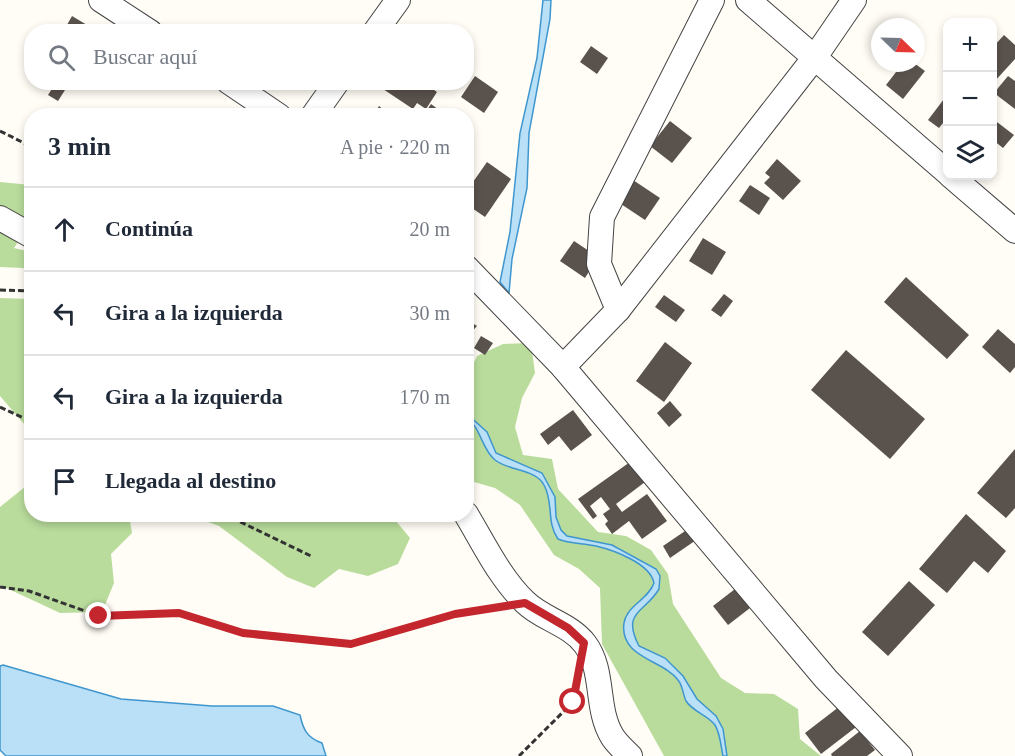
<!DOCTYPE html>
<html lang="es">
<head>
<meta charset="utf-8">
<style>
	body { margin:0; font-family:"Times New Roman",serif; background:#f6f6f7; color:#1f2937 }
	.controls { position:absolute; right:18px; top:18px; display:grid; overflow:hidden; border-radius:12px; box-shadow:0 3px 9px #0003 }
	.controls button { width:54px; height:54px; display:grid; place-items:center; padding:0; border:0; border-bottom:2px solid #e0e1e3; background:#fff; color:#1f2937; font:30px sans-serif }
	.compass { position:absolute; left:871px; top:18px; width:54px; height:54px; border-radius:50%; background:#fff; box-shadow:0 3px 9px #0003; rotate:113deg }
	.stop { position:absolute; width:18px; height:18px; margin:-14px; border:4px solid #c4262e; border-radius:50%; background:#fff }
	.stop.end { background:#c4262e; border-color:#fff; box-shadow:0 2px 6px #0008 }
	.list { margin:0; padding:0; list-style:none }
	h2 { display:flex; justify-content:space-between; align-items:center; height:78px; margin:0; padding:0 24px; font-size:26px }
	h2 small { font-size:20px; font-weight:400; color:#747a83 }
	.list li { display:grid; grid-template-columns:39px 1fr auto; gap:18px; align-items:center; box-sizing:border-box; height:84px; padding:0 24px; border-top:2px solid #e0e1e3 }
	.list b { display:block; font-size:22px; white-space:nowrap }
	.list em { font-size:20px; font-style:normal; color:#747a83 }
	.icon { flex:none; width:33px; height:33px; fill:none; stroke:currentColor; stroke-width:2; stroke-linecap:round; stroke-linejoin:round }
	.map { position:relative; flex:none; width:1015px; height:756px; overflow:hidden }
	.search { position:absolute; background:#fff; box-shadow:0 3px 9px #0003; left:24px; top:24px; width:450px; height:66px; display:flex; align-items:center; gap:15px; box-sizing:border-box; padding:0 21px; border-radius:24px; color:#747a83; font-size:22px }
	.panel { position:absolute; background:#fff; box-shadow:0 3px 9px #0003; left:24px; top:108px; width:450px; height:414px; border-radius:24px }
	.map>svg:first-child { display:block }
	.forest { fill:#b9dc9c }
	.water { fill:#b9e0f7; stroke:#3f96cf; stroke-width:1.5 }
	.building { fill:#5a524d }
	.lines { fill:none; stroke-linecap:round; stroke-linejoin:round }
	.minor-casing { stroke:#444; stroke-width:26 }
	.path { stroke:#333; stroke-width:3; stroke-dasharray:6 3; stroke-linecap:butt }
	.minor { stroke:#fff; stroke-width:24 }
	.route { stroke:#c4262e; stroke-width:8 }
</style>
</head>
<body>
<div class="map">
<svg width="1015" height="756" viewBox="0 0 1015 756">
	<rect width="100%" height="100%" fill="#fffdf5"/>
	<g class="forest">
		<path d="M0 182 31 185V235L22 236 14 248 31 252V272L23 268 0 267Z"/>
		<path d="M0 298 31 299V432L0 396Z"/>
		<path d="M531 343 535 373 522 398 515 427 523 455 552 459 558 489 598 532 626 536 651 550 668 574 673 604 721 678 745 693 774 694 798 709 800 739 821 756H664L602 644 600 588 579 569 554 555 520 505 495 488 467 480 466 380 477 356 503 344Z"/>
		<path d="M31 482 32 514 129 515 132 533 111 554 114 583 102 612 60 613 0 585V507Z"/>
		<path d="M189 515H391L410 538 398 564 368 576 339 569 314 588 287 577 219 526Z"/>
	</g>
	<g class="water">
		<path d="M543 0H551L550 19 529 133 527 188 512 259 509 293 500 282 510 232 520 133 537 58Z"/>
		<path d="M466 413 487 432 496 453 542 473 555 497 556 517 561 530 567 536 612 545 656 569 660 576 659 589C645 613 621 611 639 646L665 658 683 676 697 699 716 716 723 729 727 756H723C721 746 720 733 715 725 708 715 693 712 686 701 683 695 683 686 678 680 664 660 619 658 624 623 627 605 648 600 654 583 650 563 613 550 596 546 583 543 570 544 558 539 546 522 554 503 544 485 536 469 509 471 495 460 482 450 481 428 467 418Z"/>
		<path d="M3 665 121 699 212 706H273L300 715C303 729 307 738 322 743L326 756H6L0 750V666Z"/>
	</g>
	<g class="building">
		<path d="M72 16 92 28 90 32H63Z"/>
		<path d="M1004 35 1015 45V59L994 82 993 47Z"/>
		<path d="M591 46 608 58 597 74 580 62Z"/>
		<path d="M903 63H914L925 71 903 99 886 85Z"/>
		<path d="M475 76 498 92 484 113 461 97Z"/>
		<path d="M1008 76 1015 81V109L994 93Z"/>
		<path d="M387 82H423L437 92 426 109 417 103 413 109 383 89Z"/>
		<path d="M55 84 65 90 58 101 48 95Z"/>
		<path d="M944 99 948 102V117L939 128 928 120Z"/>
		<path d="M431 104 447 116H423Z"/>
		<path d="M379 106 391 116H373Z"/>
		<path d="M89 108 101 116H84Z"/>
		<path d="M993 119 1014 135 1003 148 993 140Z"/>
		<path d="M670 121 692 138 672 163 650 146Z"/>
		<path d="M777 159 801 181 783 200 764 183 770 177 765 173Z"/>
		<path d="M487 162 511 179 485 217 466 204V192Z"/>
		<path d="M630 178 660 198 645 220 615 200Z"/>
		<path d="M750 185 770 198 759 215 739 201Z"/>
		<path d="M703 238 726 252 712 275 689 261Z"/>
		<path d="M574 241 598 257 585 278 560 261Z"/>
		<path d="M906 277 969 335 947 359 884 302Z"/>
		<path d="M724 294 733 301 721 317 711 310Z"/>
		<path d="M664 295 685 310 676 322 655 307Z"/>
		<path d="M466 319 477 326 466 338Z"/>
		<path d="M998 329 1015 344V367L1010 373 982 347Z"/>
		<path d="M481 336 493 343 485 355 474 348Z"/>
		<path d="M665 342 692 363 664 402 636 381Z"/>
		<path d="M846 350 925 419 890 459 811 390Z"/>
		<path d="M670 401 682 415 669 427 657 413Z"/>
		<path d="M573 410 592 435 571 451 559 436 548 445 540 434Z"/>
		<path d="M1015 449V508L1006 518 977 493Z"/>
		<path d="M630 462 645 482 616 504 622 512 647 494 667 521 642 539 629 521 612 534 605 524 608 521 603 514 610 509 601 497 590 506 597 516 593 519 578 499Z"/>
		<path d="M966 514 1006 551 988 573 974 561 947 593 919 569Z"/>
		<path d="M691 527 699 538 670 558 663 546Z"/>
		<path d="M909 581 935 605 888 656 862 632Z"/>
		<path d="M735 589 750 608 728 625 713 606Z"/>
		<path d="M844 703 860 724 821 754 805 733Z"/>
		<path d="M860 731 875 750 867 756H832L831 754Z"/>
	</g>
	<g class="lines">
		<g class="minor-casing">
			<g id="minor">
				<path d="M101 0 150 32"/>
				<path d="M748 0 948 173"/>
				<path d="M375 32 398 0"/>
				<path d="M229 82 279 116"/>
				<path d="M313 116 337 82"/>
				<path d="M951 176 1015 231"/>
				<path d="M0 218 32 236"/>
				<path d="M466 267 563 367 826 679 900 756"/>
				<path d="M618 310 815 57 854 0"/>
				<path d="M563 367 618 310 599 264 602 217 712 0"/>
				<path d="M466 514C484 544 500 578 525 602 542 619 570 624 585 644 605 671 595 708 612 736 616 743 624 750 630 756"/>
			</g>
		</g>
		<g class="path">
			<path d="M0 131 32 147"/>
			<path d="M0 290 32 291"/>
			<path d="M0 407 32 422"/>
			<path d="M224 514 311 556"/>
			<path d="M0 587 29 591 99 616 179 613 243 633 351 644 455 614 503 606"/>
			<path d="M519 756 573 702 577 682"/>
		</g>
		<use href="#minor" class="minor"/>
	</g>
	<g class="lines">
		<path class="route" d="M99 616 179 613 243 633 351 644 455 614 525 603 568 628 584 643 573 702"/>
	</g>
</svg>
<div class="controls">
<button>+</button>
<button>−</button>
<button><svg class="icon" aria-label="layers" viewBox="0 0 24 24"><path d="M12 4l9 5-9 5-9-5zM3 14l9 5 9-5"/></svg></button>
</div>
<svg class="compass" viewBox="-18 -18 36 36"><path d="M0-13l5 13h-10z" fill="#e53935"/><path d="M0 13l5-13h-10z" fill="#747a83"/></svg>
<div class="stop" style="left:573px;top:702px"></div>
<div class="stop end" style="left:99px;top:616px"></div>
<div class="search"><svg class="icon" aria-label="search" viewBox="0 0 24 24"><circle cx="10" cy="10" r="6"/><path d="M15 15l6 6"/></svg>Buscar aquí</div>
<section class="panel">
<h2>3 min<small>A pie · 220 m</small></h2>
<ul class="list">
<li><svg class="icon" aria-label="ahead" viewBox="0 0 24 24"><path d="M12 20V5M6 11l6-6 6 6"/></svg><div><b>Continúa</b></div><em>20 m</em></li>
<li><svg class="icon" aria-label="left" viewBox="0 0 24 24"><path d="M17 20v-9H6M10 6l-5 5 5 5"/></svg><div><b>Gira a la izquierda</b></div><em>30 m</em></li>
<li><svg class="icon" aria-label="left" viewBox="0 0 24 24"><path d="M17 20v-9H6M10 6l-5 5 5 5"/></svg><div><b>Gira a la izquierda</b></div><em>170 m</em></li>
<li><svg class="icon" aria-label="arrive" viewBox="0 0 24 24"><path d="M6 21V4h12l-3 4 3 4H6"/></svg><div><b>Llegada al destino</b></div></li>
</ul>
</section>
</div>
</body>
</html>
